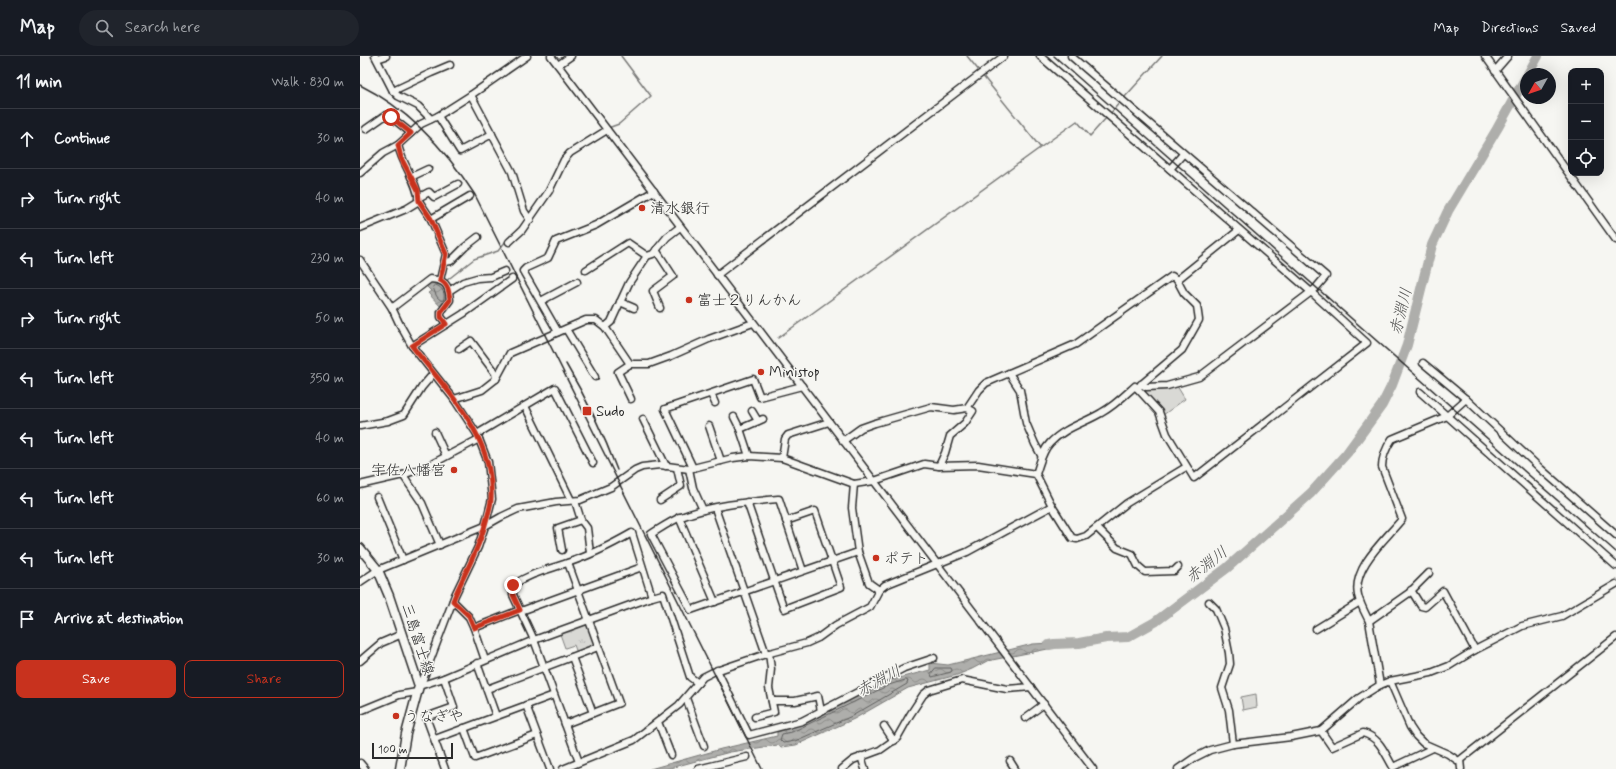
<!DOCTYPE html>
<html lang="en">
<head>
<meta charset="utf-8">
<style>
	body { margin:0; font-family:Mynerve,"Klee One",sans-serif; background:#20242c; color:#f1f3f6 }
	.controls { position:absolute; right:12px; top:12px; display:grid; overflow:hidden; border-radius:8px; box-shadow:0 4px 16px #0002 }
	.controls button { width:36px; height:36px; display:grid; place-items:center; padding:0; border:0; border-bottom:1px solid #363941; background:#171b24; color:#f1f3f6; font:20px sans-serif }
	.compass { position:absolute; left:1160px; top:12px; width:36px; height:36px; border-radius:50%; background:#171b24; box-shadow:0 4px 16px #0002; rotate:230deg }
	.scale { position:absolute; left:12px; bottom:10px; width:81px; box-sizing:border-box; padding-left:4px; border:2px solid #2b2b2b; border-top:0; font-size:11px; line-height:14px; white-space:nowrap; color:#2b2b2b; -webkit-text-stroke:3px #f6f6f2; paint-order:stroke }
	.stop { position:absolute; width:12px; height:12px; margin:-9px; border:3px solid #c8321e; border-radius:50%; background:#fff }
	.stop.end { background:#c8321e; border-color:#fff; box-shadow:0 1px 4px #0008 }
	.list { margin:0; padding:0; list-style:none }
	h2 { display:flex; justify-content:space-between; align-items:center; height:52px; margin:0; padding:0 16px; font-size:17px }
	h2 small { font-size:13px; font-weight:400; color:#9ea1a6 }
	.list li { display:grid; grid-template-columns:26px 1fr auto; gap:12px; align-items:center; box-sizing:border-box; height:60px; padding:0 16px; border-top:1px solid #363941 }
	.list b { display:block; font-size:15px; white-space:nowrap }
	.list em { font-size:13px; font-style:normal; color:#9ea1a6 }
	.actions { display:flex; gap:8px; padding:12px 16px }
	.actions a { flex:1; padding:9px 0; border:1px solid #c8321e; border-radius:8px; text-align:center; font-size:14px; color:#c8321e }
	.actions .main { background:#c8321e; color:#fff }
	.icon { flex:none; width:22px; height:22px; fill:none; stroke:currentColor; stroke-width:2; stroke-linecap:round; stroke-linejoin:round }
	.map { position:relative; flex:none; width:1256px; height:713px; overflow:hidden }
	header { display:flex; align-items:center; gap:24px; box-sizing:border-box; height:56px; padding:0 20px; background:#171b24; border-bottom:1px solid #363941 }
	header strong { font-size:19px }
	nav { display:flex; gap:22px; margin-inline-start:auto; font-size:14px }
	.search { width:280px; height:36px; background:#20242c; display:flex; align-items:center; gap:10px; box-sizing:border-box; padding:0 14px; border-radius:22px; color:#9ea1a6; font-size:15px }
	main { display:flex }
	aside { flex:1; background:#171b24 }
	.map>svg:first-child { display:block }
	.grass { fill:#d9d9d5; stroke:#828280 }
	.park { fill:url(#park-tufts); stroke:#828280 }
	.water { fill:url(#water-waves); stroke:#7a7a78 }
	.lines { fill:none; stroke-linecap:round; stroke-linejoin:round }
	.shore { stroke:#5f5f5e; stroke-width:1 }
	.stream { stroke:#7a7a78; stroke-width:1.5 }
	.river { stroke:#aeaeab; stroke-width:10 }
	.minor-casing { stroke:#2b2b2b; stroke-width:9 }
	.major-casing { stroke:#2b2b2b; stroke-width:11 }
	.minor { stroke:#f6f6f2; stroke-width:6 }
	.major { stroke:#f6f6f2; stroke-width:8 }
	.rail { stroke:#2b2b2b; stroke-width:1.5 }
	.route { stroke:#c8321e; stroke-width:5 }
	.poi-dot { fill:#c8321e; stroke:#f6f6f2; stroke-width:1.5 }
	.labels { text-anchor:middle; stroke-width:3; stroke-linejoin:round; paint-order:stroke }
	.poi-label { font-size:15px; fill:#2b2b2b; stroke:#f6f6f2; text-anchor:start }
	.street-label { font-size:15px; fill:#2b2b2b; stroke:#f6f6f2 }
	.water-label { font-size:16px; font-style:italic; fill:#525251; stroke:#f6f6f2 }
</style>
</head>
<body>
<header>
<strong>Map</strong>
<div class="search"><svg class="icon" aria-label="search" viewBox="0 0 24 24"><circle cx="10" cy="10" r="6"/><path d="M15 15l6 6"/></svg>Search here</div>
<nav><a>Map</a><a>Directions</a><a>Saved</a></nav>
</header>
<main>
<aside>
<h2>11 min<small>Walk · 830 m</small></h2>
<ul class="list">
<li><svg class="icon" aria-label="ahead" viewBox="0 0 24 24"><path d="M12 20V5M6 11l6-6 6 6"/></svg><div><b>Continue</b></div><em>30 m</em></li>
<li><svg class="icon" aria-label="right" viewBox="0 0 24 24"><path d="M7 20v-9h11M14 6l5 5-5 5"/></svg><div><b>Turn right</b></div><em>40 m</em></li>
<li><svg class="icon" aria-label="left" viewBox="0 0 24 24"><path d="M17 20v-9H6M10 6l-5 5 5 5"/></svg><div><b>Turn left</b></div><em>230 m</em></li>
<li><svg class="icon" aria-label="right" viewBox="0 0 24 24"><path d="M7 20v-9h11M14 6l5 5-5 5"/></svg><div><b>Turn right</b></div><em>50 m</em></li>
<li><svg class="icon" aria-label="left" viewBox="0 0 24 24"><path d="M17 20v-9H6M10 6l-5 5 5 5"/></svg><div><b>Turn left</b></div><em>350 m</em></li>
<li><svg class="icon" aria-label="left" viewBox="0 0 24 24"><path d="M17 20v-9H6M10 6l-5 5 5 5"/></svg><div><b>Turn left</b></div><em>40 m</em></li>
<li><svg class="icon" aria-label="left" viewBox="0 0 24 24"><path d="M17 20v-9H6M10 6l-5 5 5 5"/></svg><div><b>Turn left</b></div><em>60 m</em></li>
<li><svg class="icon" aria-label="left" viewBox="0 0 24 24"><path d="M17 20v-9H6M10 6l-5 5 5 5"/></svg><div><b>Turn left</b></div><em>30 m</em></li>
<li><svg class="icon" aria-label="arrive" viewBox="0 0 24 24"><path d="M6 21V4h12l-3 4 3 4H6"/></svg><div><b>Arrive at destination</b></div></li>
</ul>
<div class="actions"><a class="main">Save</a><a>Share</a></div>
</aside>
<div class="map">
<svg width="1256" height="713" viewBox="0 0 1256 713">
	<defs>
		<pattern id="park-tufts" width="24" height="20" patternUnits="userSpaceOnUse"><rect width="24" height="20" fill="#d9d9d5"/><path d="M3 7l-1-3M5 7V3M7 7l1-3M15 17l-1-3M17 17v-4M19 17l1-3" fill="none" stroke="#babab7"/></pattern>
		<pattern id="water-waves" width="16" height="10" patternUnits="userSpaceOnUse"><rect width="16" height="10" fill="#aeaeab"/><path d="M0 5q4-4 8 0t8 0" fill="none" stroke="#8e8e8b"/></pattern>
	</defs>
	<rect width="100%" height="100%" fill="#f6f6f2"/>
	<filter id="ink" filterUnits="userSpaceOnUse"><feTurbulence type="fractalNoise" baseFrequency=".025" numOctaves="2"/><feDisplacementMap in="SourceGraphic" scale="8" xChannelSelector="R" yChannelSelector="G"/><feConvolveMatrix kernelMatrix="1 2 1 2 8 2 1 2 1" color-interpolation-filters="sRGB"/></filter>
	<g filter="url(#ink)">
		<g class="grass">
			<path d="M817 330 825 343 803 359 777 332Z"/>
			<path d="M896 638 897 651 883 654 881 641Z"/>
		</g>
		<path class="park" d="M225 569 228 570 234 589 233 591 217 597 214 589 205 592 200 578Z"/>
		<g class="water">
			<path d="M69 226H80L87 233 88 244 82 252 68 237 71 235 65 229Z"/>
			<path d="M706 586 688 593 627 605 612 613 597 619 548 632 494 663 436 689 421 691 418 689 370 696 306 713H290L361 693 417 680V676L431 672 527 625 570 614V607L588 609 673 588Z"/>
		</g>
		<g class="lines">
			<g class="shore">
				<path d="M75 229C81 230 85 236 84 242L83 245C76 243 75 236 73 231Z"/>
				<path d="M576 612H591L592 614 591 616 572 621 571 618Z"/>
				<path d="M546 624 548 625 547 628 492 660 435 685 423 687 420 684 422 678 432 676 529 629Z"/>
			</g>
			<g class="stream">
				<path d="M607 0 620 16"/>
				<path d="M622 19 680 91"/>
				<path d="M763 43 802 0"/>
				<path d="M750 58 760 46"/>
				<path d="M248 72 259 68 291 40 261 0"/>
				<path d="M181 142 191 124"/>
				<path d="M86 225 114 203 138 195 146 185"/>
				<path d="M418 282 717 65 730 80 747 61"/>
			</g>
			<g class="river">
				<path d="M1168 18 1178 0"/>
				<path d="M689 589 694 588 719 587 746 582 768 581 795 566 867 512 951 437 987 397 1022 349 1032 329 1047 289 1072 189 1088 155 1137 73 1166 21"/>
			</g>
			<g class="minor-casing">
				<g id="minor">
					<path d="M15 0 33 35 38 40 58 50 71 63"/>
					<path d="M191 0 733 713"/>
					<path d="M680 0 950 235 1007 287 834 422 807 378 799 356 777 332"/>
					<path d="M711 0 966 220 955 233 839 321 807 330 786 331 781 328"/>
					<path d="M1125 0 1256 184"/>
					<path d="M17 3 26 0"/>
					<path d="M198 9 211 0"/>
					<path d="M1135 15 1148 0"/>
					<path d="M33 35 71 17 90 9"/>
					<path d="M111 39 152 116 164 155 170 164"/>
					<path d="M78 60 100 95 132 78"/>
					<path d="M6 73 26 59 31 61 51 77"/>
					<path d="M810 113 823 98"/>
					<path d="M0 117 23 97 38 89 61 68 78 60 111 39 167 0"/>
					<path d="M51 121 68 113"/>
					<path d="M58 142 69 136 74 141 98 128"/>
					<path d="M59 145 71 163 86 198 80 224"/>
					<path d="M71 163 110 140"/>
					<path d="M0 172 46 153 59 145C57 124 43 111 38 89"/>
					<path d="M149 186 162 174 189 135 204 104 210 97 247 74"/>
					<path d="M296 194 313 220 293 235 300 252"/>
					<path d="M0 204 32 252 39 267 52 290 94 343 117 378 128 406 132 443 125 470 118 491 95 539 62 626 59 630"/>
					<path d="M85 206 91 205 105 191 118 181"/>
					<path d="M226 214 268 187 287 200"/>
					<path d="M357 219 644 0"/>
					<path d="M817 224 879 174"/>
					<path d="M89 235 103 226 117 222 131 221 145 215"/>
					<path d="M181 245 217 226"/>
					<path d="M260 246 274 252"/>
					<path d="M32 252 70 223C85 224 89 228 90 244L81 256V261L87 268"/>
					<path d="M245 271 251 266 269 227 287 200 293 198 307 181 320 171"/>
					<path d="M206 273 235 321"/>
					<path d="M198 276 163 215 166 212 188 202 196 185 236 169 294 135"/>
					<path d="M52 290 103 258 152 223"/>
					<path d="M99 293 111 285 135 317 136 323"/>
					<path d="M1063 307 1106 343 1181 413 1256 479"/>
					<path d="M270 308 258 316 271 343"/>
					<path d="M649 317 660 334 666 367 675 388 681 399"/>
					<path d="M1060 336 1256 510"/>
					<path d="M351 338 355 347"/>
					<path d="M94 343 122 334 136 323 150 297 226 264H236L245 271 270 308H289L311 300 349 283 393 267"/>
					<path d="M165 350 211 444"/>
					<path d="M392 355 398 365"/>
					<path d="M374 361 380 373 389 400"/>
					<path d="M283 363 306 410"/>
					<path d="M0 370 28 365 44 359 62 331 73 318"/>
					<path d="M349 370 361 405"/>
					<path d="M380 373 403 363"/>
					<path d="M75 376 86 400"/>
					<path d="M117 378 195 332 233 407"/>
					<path d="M483 385 501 372 515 367 571 351 594 354 607 352 619 334 626 327 716 288 812 220 817 224 824 237 837 250 839 264 822 294 777 332 775 330C764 340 754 350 741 357 724 367 704 372 690 387 682 395 680 407 676 418L692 450 712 482 717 483 726 480 767 447 826 411"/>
					<path d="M422 402 425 383 428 379 469 366"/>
					<path d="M579 410 585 397 590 380 605 367 613 355 607 352"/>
					<path d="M333 412 305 353 393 323 400 341 442 330"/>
					<path d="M329 413 333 432 343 454"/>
					<path d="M43 419 62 447 80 489"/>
					<path d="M494 428 492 452 498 496 509 527 519 534"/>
					<path d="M0 429 43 419 68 410 119 383"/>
					<path d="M17 441 43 504"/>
					<path d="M300 444 321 430 317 412"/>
					<path d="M215 445 221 464 227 472 230 497"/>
					<path d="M387 446 424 553 481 531 455 455 426 465"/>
					<path d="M355 452 406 598"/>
					<path d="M319 461 355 546"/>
					<path d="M737 472 757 492 772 498 778 510 785 516 814 515 818 511"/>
					<path d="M202 494 198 472 221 464"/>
					<path d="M443 515 419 443C386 446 352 449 321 461 311 465 301 472 291 478L331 554 498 496"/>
					<path d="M0 526 18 514 125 470 141 461 158 453 196 446 220 444 251 431 275 414 282 411 300 409 329 413 373 402 389 400 422 402 494 428 514 425 564 408 579 410 618 409 676 418"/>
					<path d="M1051 534 1061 550 1065 551 1083 535 1115 594"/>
					<path d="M93 545 109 561 114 572"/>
					<path d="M849 546 856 553 864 572 869 597 870 608 862 632 869 654 873 688"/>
					<path d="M161 555 282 511"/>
					<path d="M1009 565C1005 557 1000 548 998 539 992 511 1026 483 1042 463L1022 411C1022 400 1026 392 1032 383L1087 360 1106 343"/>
					<path d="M956 573 1000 546"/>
					<path d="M212 601 233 657"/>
					<path d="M125 604 114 572 160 554"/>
					<path d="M0 605 21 587 42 578"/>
					<path d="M117 607 136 660"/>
					<path d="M357 614 389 679 442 665 544 612 574 602"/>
					<path d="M84 622 94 651 66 661 85 713"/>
					<path d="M1030 625 1050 671 1056 680 1063 687 1088 698 1100 706"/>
					<path d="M1020 629 1009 565 1049 537 1069 517"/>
					<path d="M59 630 84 622 174 584 292 541 303 538 330 621 338 627"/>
					<path d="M127 633 238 591"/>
					<path d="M326 642 344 690"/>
					<path d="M412 645H435L458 640 461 655"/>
					<path d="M166 649 190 713"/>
					<path d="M0 655 39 639 57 636"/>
					<path d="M395 661 414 656 409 632 411 613 409 597"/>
					<path d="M665 662 684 648"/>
					<path d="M298 666 311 699"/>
					<path d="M205 668 259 647 208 507"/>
					<path d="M524 670 534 685"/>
					<path d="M104 672 115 702 177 679"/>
					<path d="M961 675 972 691 1003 677C1020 682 1024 696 1033 711L1073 692"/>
					<path d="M75 683 194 639"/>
					<path d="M501 700 505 713"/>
					<path d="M650 705 655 713"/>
					<path d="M219 706 174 584 153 539V529C171 517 187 514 207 507 229 500 251 489 272 477L292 541"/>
					<path d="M0 707 5 713"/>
					<path d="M203 713 274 684 319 649 343 621 353 616 406 598 447 587 458 582 476 569 510 551 519 534 525 529 607 496 692 450"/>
					<path d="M338 713 387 701"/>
					<path d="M482 713 493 704 520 694 537 682 550 659 563 639 569 634 602 624 647 633 671 631"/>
					<path d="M818 713 834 702 850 694 873 688 931 681 961 675 999 642 1020 629 1030 625 1071 617 1089 610 1115 594 1162 570 1202 560 1256 528"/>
					<path d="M1101 713 1100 704 1256 581"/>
				</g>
			</g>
			<g class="major-casing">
				<path id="major" d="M0 492 18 514 29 540 59 630 46 678 40 713"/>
			</g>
			<use href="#minor" class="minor"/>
			<use href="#major" class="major"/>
			<g class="rail">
				<path d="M694 0 1256 496"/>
				<path d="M0 29C48 53 86 94 115 139L402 713"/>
				<path d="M206 308C226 342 243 376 257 414"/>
			</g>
		</g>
	</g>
	<g class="lines" filter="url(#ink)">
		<path class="route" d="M31 61 51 77 38 89 41 102 58 134 59 145 71 163 86 198 80 224C88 228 89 235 90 244L81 256V261L86 268 52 290C87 335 135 381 131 443 131 451 127 461 125 469 118 496 103 519 93 545L109 560 114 572 160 554 153 539V529"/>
	</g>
	<g class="poi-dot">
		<circle cx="282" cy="152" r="4"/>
		<circle cx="329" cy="244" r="4"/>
		<circle cx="401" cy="316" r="4"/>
		<rect x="222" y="350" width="10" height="10" rx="2"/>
		<circle cx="94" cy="414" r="4"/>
		<circle cx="516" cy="502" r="4"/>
		<circle cx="36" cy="660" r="4"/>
	</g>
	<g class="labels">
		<g class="poi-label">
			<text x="290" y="157">清水銀行</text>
			<text x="337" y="249">富士２りんかん</text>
			<text x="409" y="321">Ministop</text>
			<text x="236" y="360">Sudo</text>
			<text x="86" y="419" text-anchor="end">宇佐八幡宮</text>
			<text x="524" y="507">ポテト</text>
			<text x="44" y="665">うなぎや</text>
		</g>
		<g class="street-label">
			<text transform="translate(58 583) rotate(72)" y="5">三島富士線</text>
		</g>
		<g class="water-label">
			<text transform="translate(1040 255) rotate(-76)" y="6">赤淵川</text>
			<text transform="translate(846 508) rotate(-38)" y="6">赤淵川</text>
			<text transform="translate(518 624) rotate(-28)" y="6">赤淵川</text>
		</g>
	</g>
</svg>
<div class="controls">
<button>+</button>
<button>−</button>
<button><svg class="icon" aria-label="locate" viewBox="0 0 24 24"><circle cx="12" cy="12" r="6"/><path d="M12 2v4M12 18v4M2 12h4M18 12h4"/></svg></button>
</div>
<svg class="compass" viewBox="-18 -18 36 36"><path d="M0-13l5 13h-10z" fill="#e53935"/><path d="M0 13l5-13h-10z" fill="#9ea1a6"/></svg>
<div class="scale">100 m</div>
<div class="stop" style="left:31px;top:61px"></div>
<div class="stop end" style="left:153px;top:529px"></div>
</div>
</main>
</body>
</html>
